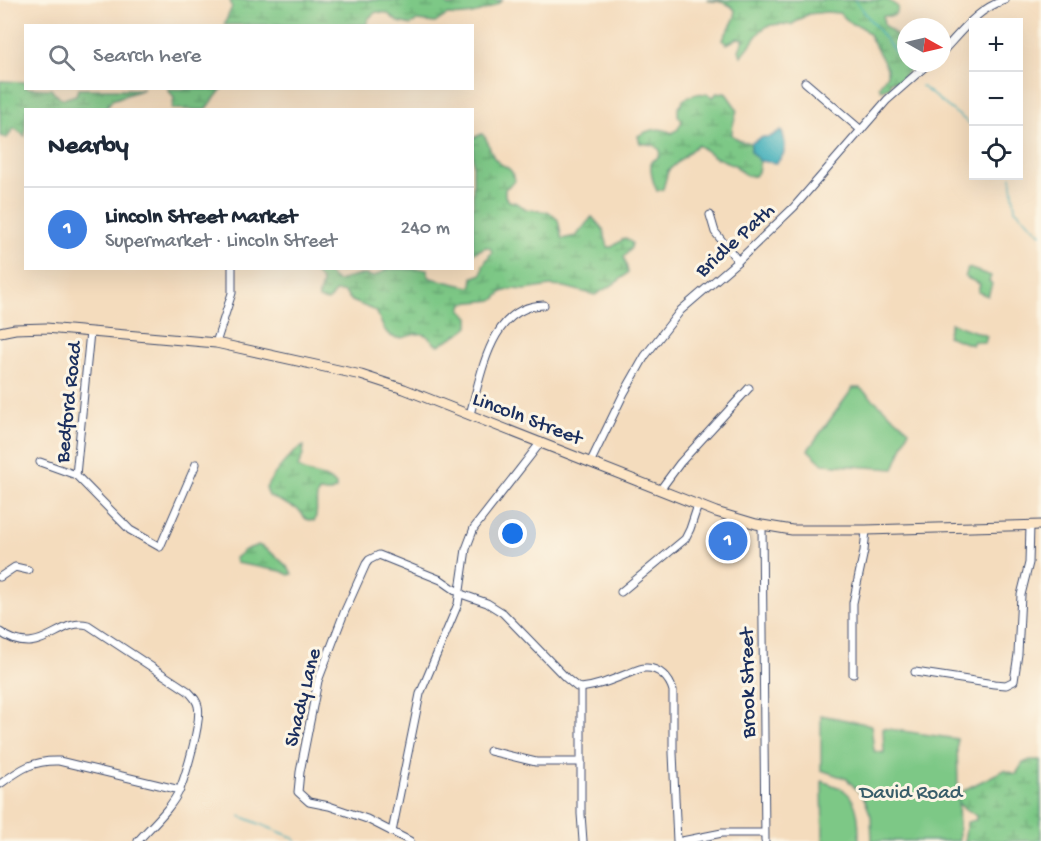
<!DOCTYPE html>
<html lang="en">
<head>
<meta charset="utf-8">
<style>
	body { margin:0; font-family:"Gochi Hand",sans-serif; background:#f2f2f3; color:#1f2937 }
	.controls { position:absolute; right:18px; top:18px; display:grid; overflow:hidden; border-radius:0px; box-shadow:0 6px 24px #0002 }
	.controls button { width:54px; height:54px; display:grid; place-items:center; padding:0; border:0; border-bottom:2px solid #e0e1e3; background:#fff; color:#1f2937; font:30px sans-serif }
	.compass { position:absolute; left:897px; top:18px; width:54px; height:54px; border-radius:50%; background:#fff; box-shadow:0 6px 24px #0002; rotate:98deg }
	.you { position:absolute; left:513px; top:534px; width:21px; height:21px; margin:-15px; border:4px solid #fff; border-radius:50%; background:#1a73e8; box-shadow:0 0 0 9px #1a73e833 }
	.badge { display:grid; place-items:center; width:39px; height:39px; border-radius:50%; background:#c8321e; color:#fff; font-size:20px; font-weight:700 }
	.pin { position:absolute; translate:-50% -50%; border:3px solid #fff; box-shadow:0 2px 6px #0006 }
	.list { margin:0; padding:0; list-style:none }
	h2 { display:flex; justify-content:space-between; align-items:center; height:78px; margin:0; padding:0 24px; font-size:26px }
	h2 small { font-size:20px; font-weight:400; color:#747a83 }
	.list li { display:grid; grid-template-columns:39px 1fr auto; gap:18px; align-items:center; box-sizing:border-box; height:84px; padding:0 24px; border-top:2px solid #e0e1e3 }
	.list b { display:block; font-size:22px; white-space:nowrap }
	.list p { margin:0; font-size:20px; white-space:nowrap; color:#747a83 }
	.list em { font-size:20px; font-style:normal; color:#747a83 }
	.icon { flex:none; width:33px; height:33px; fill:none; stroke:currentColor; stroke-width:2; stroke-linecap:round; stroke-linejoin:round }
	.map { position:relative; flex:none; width:1041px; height:841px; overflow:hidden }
	.search { position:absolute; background:#fff; box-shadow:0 6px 24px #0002; left:24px; top:24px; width:450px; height:66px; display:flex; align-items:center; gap:15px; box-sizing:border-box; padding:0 21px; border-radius:0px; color:#747a83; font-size:22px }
	.panel { position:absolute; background:#fff; box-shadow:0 6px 24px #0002; left:24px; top:108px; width:450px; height:162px; border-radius:0px }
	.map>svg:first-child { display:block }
	.wetland { fill:url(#wetland-marsh); stroke:#4c7c72; stroke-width:1.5 }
	.park { fill:#7dc886; stroke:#4c7c72; stroke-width:1.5 }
	.water { fill:#3dadb9; stroke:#2c6e8c; stroke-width:1.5 }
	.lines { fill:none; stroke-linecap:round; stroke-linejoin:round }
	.stream { stroke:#3dadb9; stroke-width:1.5 }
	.street-casing { stroke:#3c496c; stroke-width:9 }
	.secondary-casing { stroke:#3c496c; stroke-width:11 }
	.street { stroke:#fff; stroke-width:7 }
	.secondary { stroke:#fde5c5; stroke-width:9 }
	.labels { text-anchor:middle; stroke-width:6; stroke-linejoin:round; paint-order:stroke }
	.street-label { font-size:21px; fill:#1b2f5e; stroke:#fcf5e5 }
	.park-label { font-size:21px; fill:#385d6a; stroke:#fcf5e5 }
</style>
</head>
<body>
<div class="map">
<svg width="1041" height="841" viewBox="0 0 1041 841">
	<defs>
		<pattern id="wetland-marsh" width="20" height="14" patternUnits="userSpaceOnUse" patternTransform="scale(1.5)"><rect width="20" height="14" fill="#7dc886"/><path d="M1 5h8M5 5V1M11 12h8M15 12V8" fill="none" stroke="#66a371"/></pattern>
	</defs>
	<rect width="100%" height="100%" fill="#fcf5e5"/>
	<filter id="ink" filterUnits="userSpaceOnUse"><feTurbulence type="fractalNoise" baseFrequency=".0167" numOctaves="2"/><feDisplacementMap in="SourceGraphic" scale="12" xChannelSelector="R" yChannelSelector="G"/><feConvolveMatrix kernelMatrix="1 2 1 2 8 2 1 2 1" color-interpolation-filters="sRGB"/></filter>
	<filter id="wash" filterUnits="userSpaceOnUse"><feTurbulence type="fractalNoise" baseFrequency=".008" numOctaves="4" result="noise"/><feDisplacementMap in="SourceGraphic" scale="24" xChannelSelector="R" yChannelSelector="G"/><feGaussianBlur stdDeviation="1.35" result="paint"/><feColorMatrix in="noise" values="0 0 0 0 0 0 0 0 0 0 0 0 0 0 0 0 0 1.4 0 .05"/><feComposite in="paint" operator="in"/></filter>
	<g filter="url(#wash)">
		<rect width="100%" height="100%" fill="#f4dcbd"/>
		<g class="wetland">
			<path d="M230 0H442L449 6 455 5 460 0H503C487 12 467 17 447 15L435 23 417 21 411 25 398 22 387 13 376 12 369 18 366 25H224L232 7Z"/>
			<path d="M707 0H888L898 7 897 12 893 16H883L884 25 894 33 902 43H906V63H912V67L898 82 890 81V87L881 90 879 86 887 75V68L868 33 860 26 852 24 839 13 826 12 808 14 791 25C756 20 760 37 741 56L739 50 744 39 738 38 727 44 723 40C727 27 750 9 721 2 716 0 712 2 707 0Z"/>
			<path d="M0 81 25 82 26 88 51 89 54 93 63 99 76 95 78 89H144L112 100 105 109 26 110 25 136 14 128 7 138 0 136Z"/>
			<path d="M168 89H222L205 110 172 109 174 98Z"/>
			<path d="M725 92 737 109C736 118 731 126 732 135L740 141 751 143V152L760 161 758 172 755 176C746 178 740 171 735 165L729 164C724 159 720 160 715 157 708 153 704 148 697 145L668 171 663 189 657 191C653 184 650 171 651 162L659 157 660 150 653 145 640 143 638 136C649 129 660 126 672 133L678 129 682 121 678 115V108L682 104 683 100C692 94 703 91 713 97L717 93Z"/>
			<path d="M482 134C490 141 488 148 493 156 500 169 512 163 515 181L505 189V196L509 201 517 203 526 209 549 212 558 220 562 239 576 236 592 217 603 229 608 247H612L625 238 632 243 631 248 624 257 628 272C621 282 606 288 595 295L565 287 550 286 526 290 512 289 502 292 494 300 463 303 461 310 469 317V326C460 335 449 338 439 345L435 344C419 321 406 345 391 336 382 331 381 319 376 311L352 301 344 292H335L328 301 319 299C316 289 329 285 316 275L317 270 327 273 337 281C349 279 361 271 373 277L388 269H427L428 275 431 278 469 287 472 285 473 277 482 274 483 265 492 252 490 248 486 247 473 253V138Z"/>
			<path d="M304 446 303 455 298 467C309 477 325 473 336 485V489L331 492H319C313 500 320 511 314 521L306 519 299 510 269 496 266 488C272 476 291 451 304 446Z"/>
			<path d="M258 545C268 549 288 565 292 574L289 575 281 571 236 563 235 558 245 550Z"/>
			<path d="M1030 760H1041V841H964L967 822 976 820V816C970 810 962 809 957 802V796L968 788 1004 770 1016 774 1023 763Z"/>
		</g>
		<g class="park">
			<path d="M968 268 991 276 989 281 992 284 988 296 978 292 980 284 965 277Z"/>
			<path d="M951 323 987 336 985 343 974 341 972 345 947 336Z"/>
			<path d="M853 388H860L909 430 894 469 823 464 808 450Z"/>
			<path d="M821 715 871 725 874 751 884 753 883 728 957 739 959 841H872L871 816 864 798 847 779 821 770Z"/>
			<path d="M822 781C829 784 839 786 845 791 859 802 859 824 859 841H823Z"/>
		</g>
		<path class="water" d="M781 130C787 142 787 155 776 163L760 161 751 152V143L763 137H770Z"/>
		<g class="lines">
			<g class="stream">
				<path d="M855 0 909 70"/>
				<path d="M921 86 974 127"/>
				<path d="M1011 176 1015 209 1041 234"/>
				<path d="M240 816 292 837 296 841"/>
				<path d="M1039 841 1041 840"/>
			</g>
		</g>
	</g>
	<g filter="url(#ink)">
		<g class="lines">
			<g class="street-casing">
				<g id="street">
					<path d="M942 52C962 31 977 9 1005 0"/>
					<path d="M805 82 861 130"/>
					<path d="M710 215 715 232 738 261"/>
					<path d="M216 343 232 293V268"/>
					<path d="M470 414C482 374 490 306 544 305"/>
					<path d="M591 461 624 393 645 356 681 310 738 261 794 207 887 100 929 63"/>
					<path d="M40 462 76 475 130 530 160 547 196 464"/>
					<path d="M76 475 90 332"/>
					<path d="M660 490 680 463 749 388"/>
					<path d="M762 525 765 841"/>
					<path d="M0 577 15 567 28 570"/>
					<path d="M621 592 685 539 690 529 698 505"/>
					<path d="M0 632C41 661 58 617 88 625L188 691C192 695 197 700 198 706 202 721 186 774 180 789 171 809 152 825 138 841"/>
					<path d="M915 672 994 684 1006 685 1014 681 1018 654 1021 595 1029 563 1030 525"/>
					<path d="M853 674V603L864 551 866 530"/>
					<path d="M581 688C598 686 612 680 627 674 633 672 639 668 645 668 659 667 670 679 673 691V753L677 841"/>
					<path d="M490 751 536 762H581"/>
					<path d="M0 784C21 769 33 760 59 761L180 790"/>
					<path d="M392 832 420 694 458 604 466 549 474 528 541 442"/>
					<path d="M410 841 367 819 329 806 309 802 298 792 300 772 318 681 344 613 366 564 369 560 379 555 441 580 461 594 487 603 503 613 566 678 577 687 581 688V814L583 841"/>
					<path d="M682 841 722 833H764"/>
				</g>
			</g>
			<g class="secondary-casing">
				<path id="secondary" d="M0 332 15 329 46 328 216 343 361 375 404 389 716 512 756 524 792 530H866L1041 525"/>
			</g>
			<use href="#street" class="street"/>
			<use href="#secondary" class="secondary"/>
		</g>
	</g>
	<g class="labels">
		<g class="street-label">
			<text transform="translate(734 239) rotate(-42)" y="7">Bridle Path</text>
			<text transform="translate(67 402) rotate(-84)" y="7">Bedford Road</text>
			<text transform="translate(528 417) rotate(21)" y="7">Lincoln Street</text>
			<text transform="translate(746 683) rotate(-91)" y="7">Brook Street</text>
			<text transform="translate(301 697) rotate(-76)" y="7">Shady Lane</text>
		</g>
		<g class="park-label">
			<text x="911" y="798">David Road</text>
		</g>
	</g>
</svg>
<div class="controls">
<button>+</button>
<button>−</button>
<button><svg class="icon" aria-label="locate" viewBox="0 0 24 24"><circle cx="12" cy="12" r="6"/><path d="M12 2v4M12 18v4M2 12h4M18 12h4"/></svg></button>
</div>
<svg class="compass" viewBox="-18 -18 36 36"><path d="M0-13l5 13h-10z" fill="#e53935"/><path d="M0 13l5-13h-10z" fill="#747a83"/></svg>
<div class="you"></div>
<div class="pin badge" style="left:728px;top:541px;background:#3f7fe0">1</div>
<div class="search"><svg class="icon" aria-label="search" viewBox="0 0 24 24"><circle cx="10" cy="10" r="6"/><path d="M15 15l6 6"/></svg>Search here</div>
<section class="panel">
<h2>Nearby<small></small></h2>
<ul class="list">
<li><span class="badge" style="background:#3f7fe0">1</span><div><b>Lincoln Street Market</b><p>Supermarket · Lincoln Street</p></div><em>240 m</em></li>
</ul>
</section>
</div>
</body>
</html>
